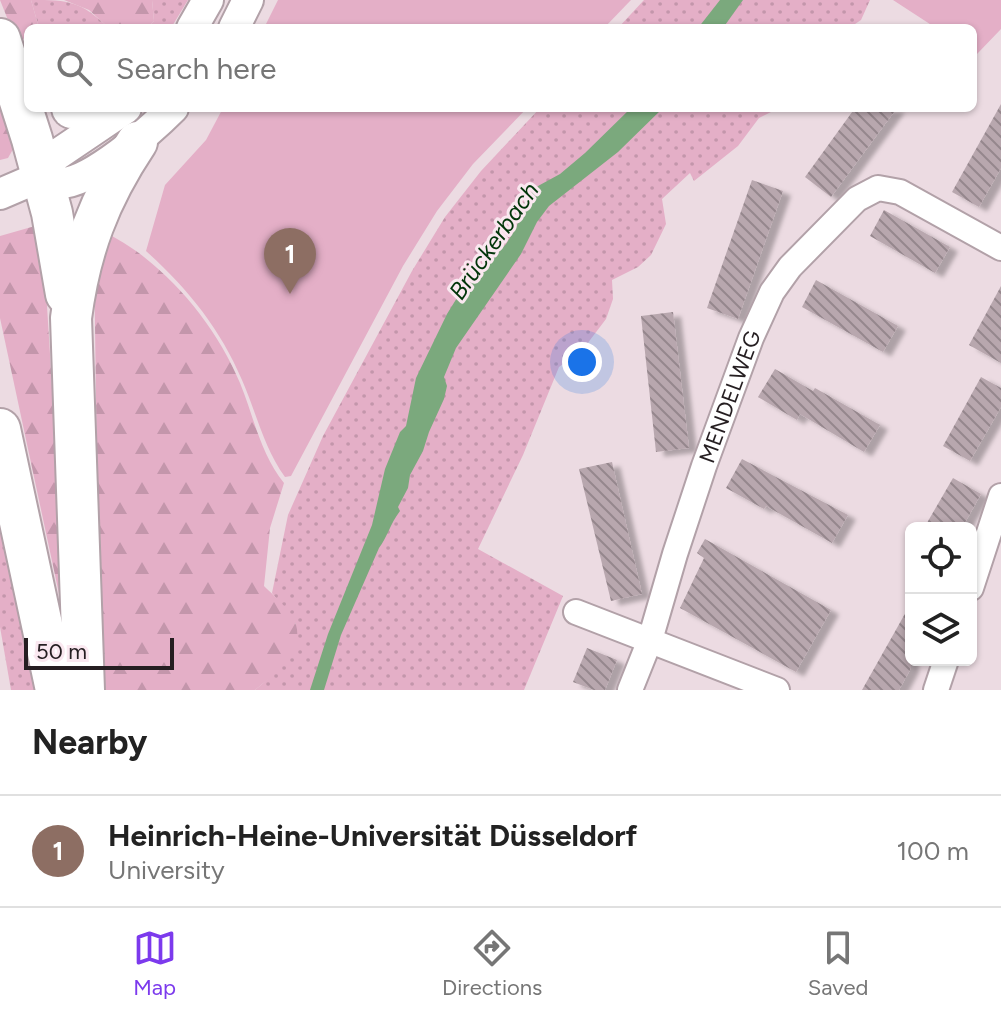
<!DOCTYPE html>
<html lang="en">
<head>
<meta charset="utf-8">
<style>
	body { margin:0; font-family:Figtree,sans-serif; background:#f6f6f6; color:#222 }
	.controls { position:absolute; right:24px; bottom:24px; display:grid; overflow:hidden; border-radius:12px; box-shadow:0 2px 6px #0004 }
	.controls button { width:72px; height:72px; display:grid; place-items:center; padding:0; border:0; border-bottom:2px solid #e0e0e0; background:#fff; color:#222; font:40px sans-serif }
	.scale { position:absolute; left:24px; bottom:20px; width:150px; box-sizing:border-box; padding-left:8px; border:4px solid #251e21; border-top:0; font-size:22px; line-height:28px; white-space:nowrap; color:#251e21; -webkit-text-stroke:6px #fae8f0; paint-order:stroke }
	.you { position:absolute; left:582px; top:362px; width:28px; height:28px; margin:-20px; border:6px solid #fff; border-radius:50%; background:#1a73e8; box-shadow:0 0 0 12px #1a73e833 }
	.badge { display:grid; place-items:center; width:52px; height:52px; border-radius:50%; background:#7c3aed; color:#fff; font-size:26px; font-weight:700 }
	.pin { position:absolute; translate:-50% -66px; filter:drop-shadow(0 2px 4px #0008) }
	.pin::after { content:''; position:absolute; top:42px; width:28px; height:24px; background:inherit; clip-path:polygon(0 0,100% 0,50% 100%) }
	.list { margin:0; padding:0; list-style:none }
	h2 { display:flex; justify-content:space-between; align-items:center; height:104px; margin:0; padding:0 32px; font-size:34px }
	h2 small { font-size:26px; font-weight:400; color:#767676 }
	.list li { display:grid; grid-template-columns:52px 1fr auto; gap:24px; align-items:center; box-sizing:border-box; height:112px; padding:0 32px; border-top:2px solid #e0e0e0 }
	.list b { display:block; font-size:30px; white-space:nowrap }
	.list p { margin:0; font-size:26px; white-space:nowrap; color:#767676 }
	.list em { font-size:26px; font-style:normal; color:#767676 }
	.icon { flex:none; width:44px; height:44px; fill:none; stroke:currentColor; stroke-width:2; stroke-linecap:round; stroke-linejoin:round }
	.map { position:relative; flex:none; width:1001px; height:690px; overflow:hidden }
	.search { position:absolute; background:#fff; box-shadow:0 2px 6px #0004; left:24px; right:24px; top:24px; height:88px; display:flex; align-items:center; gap:20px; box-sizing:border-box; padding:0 28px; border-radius:12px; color:#767676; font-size:30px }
	.sheet { height:216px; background:#fff }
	nav { display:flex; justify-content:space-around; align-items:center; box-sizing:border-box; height:112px; border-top:2px solid #e0e0e0; background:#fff; font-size:22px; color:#767676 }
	nav a { display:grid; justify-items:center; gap:4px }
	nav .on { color:#7c3aed }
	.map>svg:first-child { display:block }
	.grass { fill:url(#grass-dots) }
	.forest { fill:url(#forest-firs) }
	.park { fill:#e4afc7 }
	.water { fill:#7ba97d }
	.building { fill:url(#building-back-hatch); filter:url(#shadow) }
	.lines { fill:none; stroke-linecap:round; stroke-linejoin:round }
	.minor-casing { stroke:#b2a1a8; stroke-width:28 }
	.tertiary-casing { stroke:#b2a1a8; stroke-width:34 }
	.trunk-casing { stroke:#b2a1a8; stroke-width:44 }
	.minor { stroke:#fff; stroke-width:24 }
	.tertiary { stroke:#fff; stroke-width:30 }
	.trunk { stroke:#fff; stroke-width:40 }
	.labels { text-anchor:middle; stroke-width:6; stroke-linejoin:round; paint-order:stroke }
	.street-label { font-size:22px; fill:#251e21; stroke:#fae8f0 }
	.water-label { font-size:24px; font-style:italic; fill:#003509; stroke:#fae8f0 }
</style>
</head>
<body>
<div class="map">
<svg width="1001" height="690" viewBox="0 0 1001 690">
	<defs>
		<pattern id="grass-dots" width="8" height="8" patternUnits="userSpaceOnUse" patternTransform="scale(2)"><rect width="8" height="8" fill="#e4afc7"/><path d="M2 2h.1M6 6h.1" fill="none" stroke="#c396ab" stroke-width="1.8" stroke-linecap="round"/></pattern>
		<pattern id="forest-firs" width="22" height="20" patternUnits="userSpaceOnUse" patternTransform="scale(2)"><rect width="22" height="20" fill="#e4afc7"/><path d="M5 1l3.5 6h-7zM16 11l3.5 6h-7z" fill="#c396ab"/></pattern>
		<pattern id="building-back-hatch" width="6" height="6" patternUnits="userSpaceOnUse" patternTransform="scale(2)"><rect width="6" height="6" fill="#b8a7ae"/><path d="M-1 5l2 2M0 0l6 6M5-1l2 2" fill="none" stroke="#95878d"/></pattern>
		<filter id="shadow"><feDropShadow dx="8" dy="4.5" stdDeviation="2" flood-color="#0004"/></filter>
	</defs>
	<rect width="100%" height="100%" fill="#ecdbe2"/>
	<g class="grass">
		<path d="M31 0C70 0 80 1 109 28H39Z"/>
		<path d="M152 0H188L171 28H147L154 21Z"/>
		<path d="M644 0H870L861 20 849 28 837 25 833 28H618Z"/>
		<path d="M540 108H779L759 118 738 146 694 181 690 173 662 199 666 224 651 255 638 267 612 280 613 299 606 319 584 348 559 367 523 455 478 549 563 596 524 690H255C281 670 285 654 296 624L272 593 288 515 323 436 412 271 445 217 481 171Z"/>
		<path d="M0 498 37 690H11L0 627Z"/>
	</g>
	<g class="forest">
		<path d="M0 0H31L39 28H28V38L16 40Z"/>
		<path d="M64 0H152L154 21 147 28H109L89 10Z"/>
		<path d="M0 80 16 144 8 158 0 160Z"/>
		<path d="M42 224 67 631 0 318V236Z"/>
		<path d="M103 231C117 239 132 247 144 257 185 289 220 335 240 383 254 417 260 453 284 483L270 528 264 586C274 596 292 611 296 625 304 651 273 676 255 690H100L94 252Z"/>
	</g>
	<g class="park">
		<path d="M278 0H631L604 28H264Z"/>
		<path d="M893 0H1001V29L977 54 973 52V28H936Z"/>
		<path d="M223 108H527L473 164 437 211 403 266 291 476 285 477C264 448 256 412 242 380 220 328 187 288 146 251L165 185 206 140Z"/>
	</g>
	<g class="water">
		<path d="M720 0H743L723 28H698Z"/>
		<path d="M631 108H663L618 152 549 206 537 222 521 254 456 348 444 377 447 386 444 399 429 432 423 451 410 475 408 488 398 507 400 511C390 524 387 538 379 548L341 635 324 690H310L328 634 372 525 385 469 400 432 406 426 416 378 447 314 460 293 506 244 516 228 526 198 538 186 560 174 585 153Z"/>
	</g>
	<g class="building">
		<path d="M1001 104V168L979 207 952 192Z"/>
		<path d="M855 108H897L831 197 805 177Z"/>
		<path d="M752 180 783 191 738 319 707 308Z"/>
		<path d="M884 210 950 247 935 273 870 236Z"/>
		<path d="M816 280 898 326 883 352 802 307Z"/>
		<path d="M1001 286V363L969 345Z"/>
		<path d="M673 312 689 448 656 452 641 316Z"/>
		<path d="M775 369 813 391 815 388 880 425 864 452 800 414 797 420 758 397Z"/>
		<path d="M981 377 1001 388V407L970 461 943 446Z"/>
		<path d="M742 459 848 515 832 543 766 506 764 509 726 488Z"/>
		<path d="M612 462 642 594 611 601 579 469Z"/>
		<path d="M953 478 981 494 962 528H924Z"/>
		<path d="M705 539 831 610 796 672 680 608 704 558 697 553Z"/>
		<path d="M911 603V668L899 690H862Z"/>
		<path d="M587 648 617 660 605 690H594L573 682Z"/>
	</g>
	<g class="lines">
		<g class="minor-casing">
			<g id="minor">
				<path d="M971 588 1001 496"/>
				<path d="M576 612 777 690"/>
				<path id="s1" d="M630 690 650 640 675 554 704 466 751 338 772 292 790 267 857 199 878 188 900 192 1001 248"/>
				<path d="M936 690 946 660"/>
			</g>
		</g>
		<g class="tertiary-casing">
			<g id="tertiary">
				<path d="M192 28 208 0"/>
				<path d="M234 28 248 0"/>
				<path d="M42 176C47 178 54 182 60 183 90 184 152 129 173 108"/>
				<path d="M0 194 42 176 55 156 126 108"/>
			</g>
		</g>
		<g class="trunk-casing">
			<g id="trunk">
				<path d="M0 39 32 139 52 213 66 294"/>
				<path d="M72 108H83"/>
				<path d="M0 429 56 690"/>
				<path d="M84 690 71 318C80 250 99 199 137 142"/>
			</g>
		</g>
		<use href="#minor" class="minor"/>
		<use href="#tertiary" class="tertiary"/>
		<use href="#trunk" class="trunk"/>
	</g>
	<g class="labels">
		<g class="street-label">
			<text dy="8" stroke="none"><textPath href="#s1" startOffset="310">MENDELWEG</textPath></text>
		</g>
		<g class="water-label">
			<text transform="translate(494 241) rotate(-55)" y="8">Brückerbach</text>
		</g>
	</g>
</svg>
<div class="controls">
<button><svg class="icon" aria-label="locate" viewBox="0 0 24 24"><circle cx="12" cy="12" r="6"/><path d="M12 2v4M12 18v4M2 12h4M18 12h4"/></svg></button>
<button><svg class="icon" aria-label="layers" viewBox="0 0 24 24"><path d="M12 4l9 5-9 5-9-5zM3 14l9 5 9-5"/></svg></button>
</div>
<div class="scale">50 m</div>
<div class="you"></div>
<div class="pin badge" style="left:290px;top:294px;background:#8d6e63">1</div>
<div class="search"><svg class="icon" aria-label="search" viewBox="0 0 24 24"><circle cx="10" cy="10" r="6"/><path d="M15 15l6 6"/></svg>Search here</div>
</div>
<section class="sheet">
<h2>Nearby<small></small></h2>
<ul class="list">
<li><span class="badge" style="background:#8d6e63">1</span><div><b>Heinrich-Heine-Universität Düsseldorf</b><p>University</p></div><em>100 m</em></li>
</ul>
</section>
<nav>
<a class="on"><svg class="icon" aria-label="map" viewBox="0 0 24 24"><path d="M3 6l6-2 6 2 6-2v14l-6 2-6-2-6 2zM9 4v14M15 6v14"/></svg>Map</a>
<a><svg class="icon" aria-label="directions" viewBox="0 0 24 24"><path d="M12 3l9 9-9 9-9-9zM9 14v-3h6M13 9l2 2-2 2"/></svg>Directions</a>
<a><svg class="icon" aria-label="saved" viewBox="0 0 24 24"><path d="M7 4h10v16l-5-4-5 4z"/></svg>Saved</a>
</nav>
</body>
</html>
